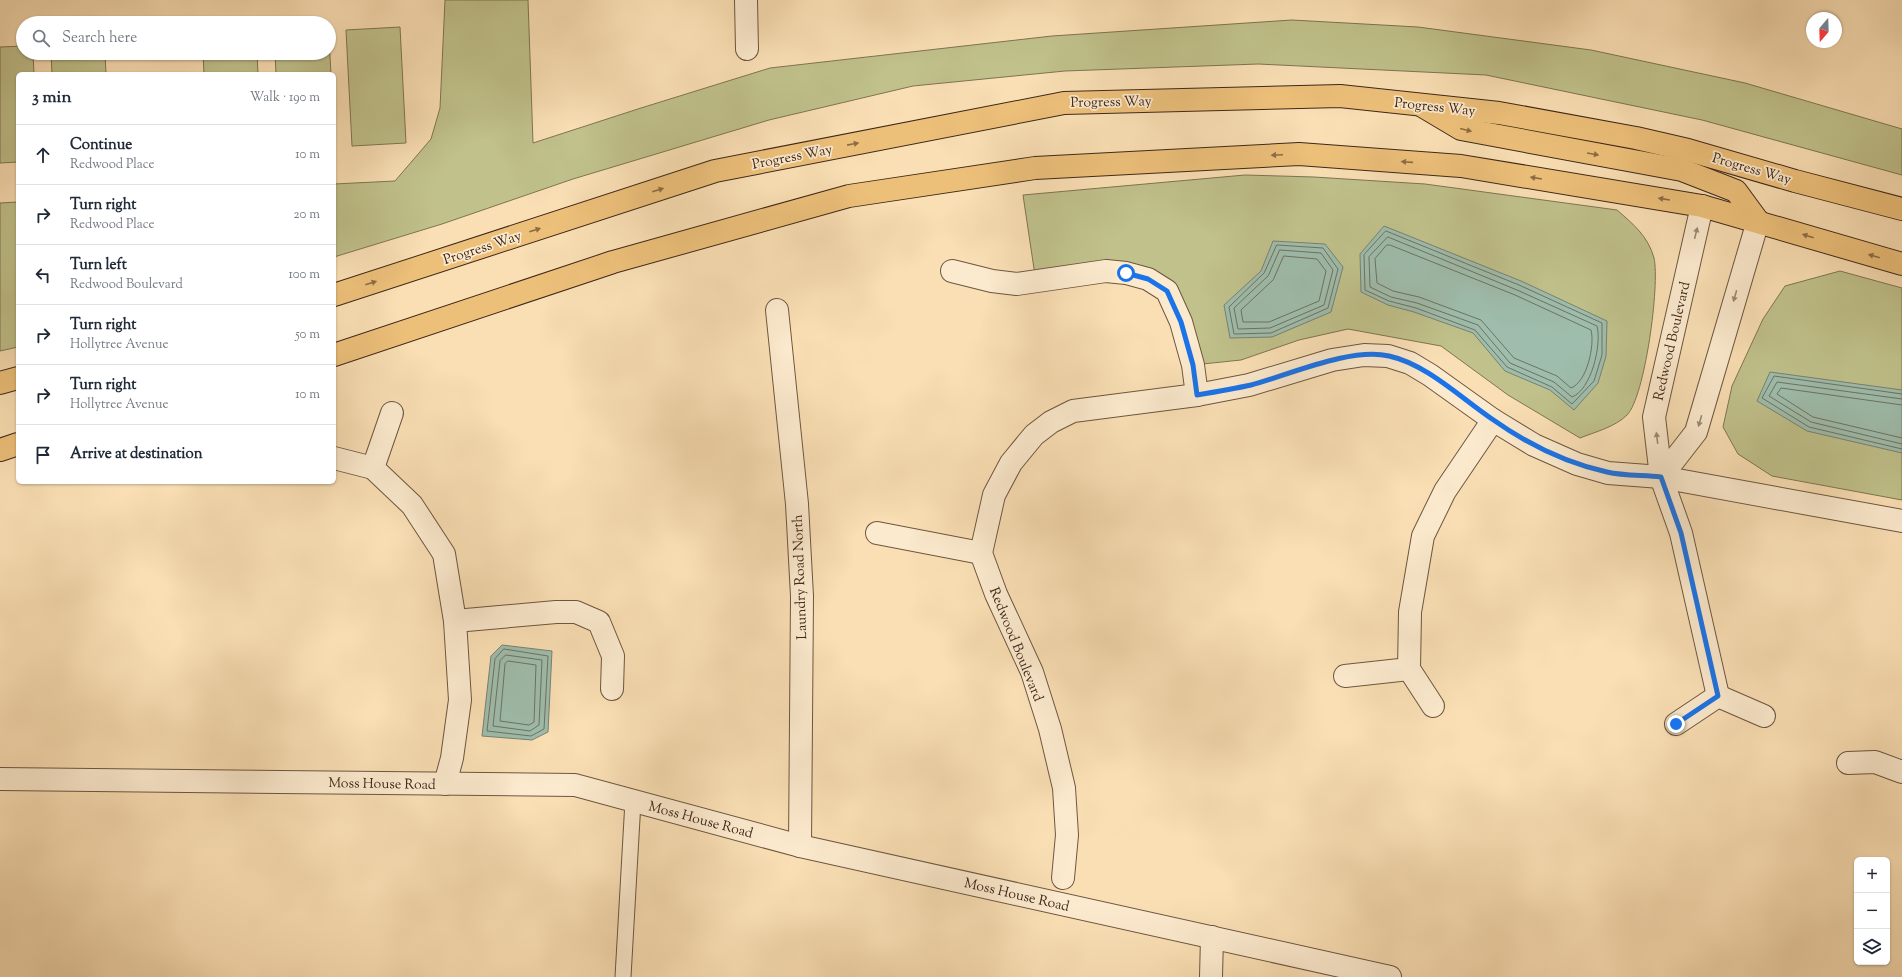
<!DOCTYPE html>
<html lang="en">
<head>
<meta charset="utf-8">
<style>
	body { margin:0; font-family:"Sorts Mill Goudy",serif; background:#f6f6f7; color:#1f2937 }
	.controls { position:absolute; right:12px; bottom:12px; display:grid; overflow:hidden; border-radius:6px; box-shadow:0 1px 3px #0004 }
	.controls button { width:36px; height:36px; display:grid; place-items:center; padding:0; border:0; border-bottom:1px solid #e0e1e3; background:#fff; color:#1f2937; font:20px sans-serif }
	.compass { position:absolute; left:1806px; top:12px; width:36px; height:36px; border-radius:50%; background:#fff; box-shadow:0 1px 3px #0004; rotate:199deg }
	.stop { position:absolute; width:12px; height:12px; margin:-9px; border:3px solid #1a73e8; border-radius:50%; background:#fff }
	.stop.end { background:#1a73e8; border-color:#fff; box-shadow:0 1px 4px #0008 }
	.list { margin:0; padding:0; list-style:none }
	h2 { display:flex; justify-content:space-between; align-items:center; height:52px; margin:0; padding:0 16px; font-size:17px }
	h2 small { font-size:13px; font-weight:400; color:#747a83 }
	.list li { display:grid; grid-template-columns:26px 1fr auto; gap:12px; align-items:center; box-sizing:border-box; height:60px; padding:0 16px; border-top:1px solid #e0e1e3 }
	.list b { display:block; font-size:15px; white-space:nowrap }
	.list p { margin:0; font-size:13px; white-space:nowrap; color:#747a83 }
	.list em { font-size:13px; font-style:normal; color:#747a83 }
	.icon { flex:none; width:22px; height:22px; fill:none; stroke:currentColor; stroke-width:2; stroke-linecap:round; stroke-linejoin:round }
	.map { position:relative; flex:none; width:1902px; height:977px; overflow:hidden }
	.search { position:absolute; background:#fff; box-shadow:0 1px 3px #0004; left:16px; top:16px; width:320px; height:44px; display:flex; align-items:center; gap:10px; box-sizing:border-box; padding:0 14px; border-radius:22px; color:#747a83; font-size:15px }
	.panel { position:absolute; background:#fff; box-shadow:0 1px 3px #0004; left:16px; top:72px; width:320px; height:412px; border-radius:6px }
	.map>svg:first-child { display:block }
	.green { fill:#c0c18b; stroke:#7f7452 }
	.water { fill:#9ebdac; stroke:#788172 }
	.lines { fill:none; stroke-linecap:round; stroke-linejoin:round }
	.shore { stroke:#6e7263; stroke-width:1 }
	.service-casing { stroke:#6d5640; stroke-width:17 }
	.minor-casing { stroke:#6d5640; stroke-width:24 }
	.primary-casing { stroke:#3e281a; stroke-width:24 }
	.service { stroke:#fceace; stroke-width:15 }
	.minor { stroke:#fceace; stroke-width:22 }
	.primary { stroke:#edc07a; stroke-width:22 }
	.oneway { fill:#8d6c45 }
	.oneway2 { fill:#9d8974 }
	.route { stroke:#1a73e8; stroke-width:5 }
	.labels { text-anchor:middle; stroke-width:3.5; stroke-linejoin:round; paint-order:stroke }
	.street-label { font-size:14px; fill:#3e281a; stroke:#fceace }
</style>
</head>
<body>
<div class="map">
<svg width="1902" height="977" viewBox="0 0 1902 977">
	<rect width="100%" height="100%" fill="#fadfb4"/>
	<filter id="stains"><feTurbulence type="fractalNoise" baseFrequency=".005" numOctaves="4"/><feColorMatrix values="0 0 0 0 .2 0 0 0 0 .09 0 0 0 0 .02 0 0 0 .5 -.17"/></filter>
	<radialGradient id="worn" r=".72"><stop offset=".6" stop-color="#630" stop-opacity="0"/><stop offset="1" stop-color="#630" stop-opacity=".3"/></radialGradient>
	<g class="green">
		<path d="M445 0H528L533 143 641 108 770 68 1052 36 1292 20 1418 27 1591 50 1745 83 1902 129V175L1702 120 1486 75 1258 64 1065 71 913 86 769 120 573 179 442 224 334 257V184L395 181 431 139 440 108Z"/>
		<path d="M400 27 406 143 352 146 346 30Z"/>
		<path d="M329 39 331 74H276L275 53H329Z"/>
		<path d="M23 46V53H33L34 74H18V162L0 163V47Z"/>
		<path d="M51 53H105L106 74H52Z"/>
		<path d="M203 53H257L258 74H204Z"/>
		<path d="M1245 175 1314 177 1425 184 1617 210C1633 224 1648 236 1654 258 1660 284 1645 397 1627 415 1615 427 1595 432 1580 438L1508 395 1441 346 1348 329 1299 340 1241 360 1193 365 1148 279 1036 282 1023 195Z"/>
		<path d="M18 202V347L0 351V203Z"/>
		<path d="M1840 271 1902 288V500L1772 476 1738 454 1723 427 1732 386 1763 319 1785 286Z"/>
	</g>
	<g class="water">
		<path d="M1384 226 1521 281 1607 321 1606 356 1598 383 1574 410 1550 390 1505 371 1473 333 1414 312 1388 305 1361 292 1360 254Z"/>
		<path d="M1273 241 1325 244 1343 267 1331 312 1272 337 1230 338 1224 305 1261 271Z"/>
		<path d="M1770 372 1902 390V453L1807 431 1757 401Z"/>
		<path d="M502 645 552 651 548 732 532 740 482 736 491 656Z"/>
	</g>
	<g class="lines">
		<g class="shore">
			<path d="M1386 231 1519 285 1602 323V355L1594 381 1572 404 1552 387 1507 367 1475 330 1416 308 1389 301 1365 290 1364 255Z"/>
			<path d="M1388 237 1517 290 1597 326C1602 345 1591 390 1572 397L1554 382 1510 363 1478 325 1417 303 1391 297 1370 287 1369 257Z"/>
			<path d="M1277 245 1323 248 1338 269 1328 308 1271 333 1234 334 1229 307 1264 273Z"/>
			<path d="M1387 245H1390L1515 295 1591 330C1595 345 1587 382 1571 388L1557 376 1514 358 1481 320 1419 297 1393 291 1377 283 1375 259Z"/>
			<path d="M1280 250 1321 253 1333 270 1324 305 1270 328 1238 329 1234 308 1268 276Z"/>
			<path d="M1284 256 1317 259 1326 271 1319 301 1269 322H1243L1241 310 1273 280Z"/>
			<path d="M1902 394 1774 376 1762 398 1809 427 1902 449"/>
			<path d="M1902 399 1777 382 1769 396 1811 422 1902 444"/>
			<path d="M1902 405 1781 388 1777 394 1813 417 1902 438"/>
			<path d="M504 649 548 656 544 729 531 736 487 731 495 659Z"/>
			<path d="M506 655 542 660 539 725 530 731 493 726 500 661Z"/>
			<path d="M508 661 536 665 534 722 529 725 500 721 505 664Z"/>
		</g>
		<g class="service-casing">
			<path id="service" d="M623 977 633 801"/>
		</g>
		<g class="minor-casing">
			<g id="minor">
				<path d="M746 0 747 49"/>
				<path d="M952 271 992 281 1017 284 1106 271 1126 273 1148 279 1167 291 1181 322 1193 365 1197 395"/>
				<path d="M777 310 797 504 802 596 800 846"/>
				<path d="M334 458 373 468 412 505 444 554 455 621 460 700 452 758 445 784"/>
				<path d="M373 468 392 413"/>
				<path d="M1661 477 1696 432 1758 221"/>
				<path d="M877 533 981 553"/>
				<path d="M455 621 556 612H576L599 622 613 656 612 689"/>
				<path d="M1409 669 1433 706"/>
				<path d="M1345 676 1409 669 1410 612 1423 536 1445 491 1493 420"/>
				<path d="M1718 696 1764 716"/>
				<path d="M1676 724 1718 696 1681 533 1661 477 1654 417 1702 206"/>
				<path d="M1848 763 1875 762 1902 772"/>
				<path d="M0 779 575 785 800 846 1390 977"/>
				<path d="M1063 878 1067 835 1064 788 1050 729 1032 672 996 594 981 553 994 495 1011 463 1034 435 1051 422 1073 411 1197 395 1249 385 1332 360 1364 355 1388 356 1410 363 1430 375 1493 420 1534 445 1577 464 1608 473 1661 477 1902 521"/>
				<path d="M1211 977 1212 937"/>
			</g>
		</g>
		<g class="primary-casing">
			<g id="primary">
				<path d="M1424 107 1461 129 1682 170 1736 191 1758 221"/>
				<path d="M334 295 715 171 1064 103 1340 96 1499 113 1636 138 1688 150 1795 181 1902 209"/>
				<path d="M334 355 613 262 849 196 1035 168 1299 154 1461 166 1702 206 1902 264"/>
				<path d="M0 383 18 378"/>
				<path d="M0 450 18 444"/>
			</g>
		</g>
		<use href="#service" class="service"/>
		<use href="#minor" class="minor"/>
		<use href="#primary" class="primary"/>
	</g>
	<defs><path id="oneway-solid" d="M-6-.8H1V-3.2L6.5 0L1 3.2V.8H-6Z"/></defs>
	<g class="oneway">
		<use href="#oneway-solid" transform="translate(1466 130) rotate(14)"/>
		<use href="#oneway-solid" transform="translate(853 144) rotate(-11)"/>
		<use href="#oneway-solid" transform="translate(1593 154) rotate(10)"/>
		<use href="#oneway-solid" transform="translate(1277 155) rotate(177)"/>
		<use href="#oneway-solid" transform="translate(1407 162) rotate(-176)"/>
		<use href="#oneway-solid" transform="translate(1536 178) rotate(-171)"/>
		<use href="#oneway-solid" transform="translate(658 190) rotate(-18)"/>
		<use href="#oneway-solid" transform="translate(1664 199) rotate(-171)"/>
		<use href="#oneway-solid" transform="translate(535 230) rotate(-18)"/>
		<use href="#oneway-solid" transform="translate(1808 236) rotate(-163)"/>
		<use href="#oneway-solid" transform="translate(1874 256) rotate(-164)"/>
		<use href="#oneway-solid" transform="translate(371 283) rotate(-18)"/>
	</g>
	<g class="oneway2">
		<use href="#oneway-solid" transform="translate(1696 233) rotate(-76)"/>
		<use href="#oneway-solid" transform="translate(1735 296) rotate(106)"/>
		<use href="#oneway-solid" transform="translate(1700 421) rotate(106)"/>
		<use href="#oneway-solid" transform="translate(1657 438) rotate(-97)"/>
	</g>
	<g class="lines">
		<path class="route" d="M1126 273 1148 279 1167 291 1181 322 1193 365 1197 395C1215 392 1233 389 1251 385 1289 375 1350 347 1389 356 1426 364 1461 398 1492 419 1526 443 1566 463 1607 472 1624 476 1644 475 1661 477L1681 533 1718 696 1676 724"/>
	</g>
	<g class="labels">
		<g class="street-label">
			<text transform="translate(1111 101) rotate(-1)" y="5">Progress Way</text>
			<text transform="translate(1435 106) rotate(6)" y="5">Progress Way</text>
			<text transform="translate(792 156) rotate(-11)" y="5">Progress Way</text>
			<text transform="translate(1752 168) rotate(16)" y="5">Progress Way</text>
			<text transform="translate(482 247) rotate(-18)" y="5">Progress Way</text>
			<text transform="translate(1671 341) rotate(-77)" y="5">Redwood Boulevard</text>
			<text transform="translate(799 577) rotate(-92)" y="5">Laundry Road North</text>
			<text transform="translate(1017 644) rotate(68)" y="5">Redwood Boulevard</text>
			<text transform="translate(382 783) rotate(1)" y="5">Moss House Road</text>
			<text transform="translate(701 819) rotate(15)" y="5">Moss House Road</text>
			<text transform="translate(1017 894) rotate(13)" y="5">Moss House Road</text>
		</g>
	</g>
	<rect width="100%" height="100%" filter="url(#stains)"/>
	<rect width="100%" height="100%" fill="url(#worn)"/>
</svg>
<div class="controls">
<button>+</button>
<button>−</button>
<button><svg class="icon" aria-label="layers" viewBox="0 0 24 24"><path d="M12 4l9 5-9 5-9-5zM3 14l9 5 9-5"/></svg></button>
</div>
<svg class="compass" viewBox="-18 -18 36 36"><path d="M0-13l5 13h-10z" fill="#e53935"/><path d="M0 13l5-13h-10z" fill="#747a83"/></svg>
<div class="stop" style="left:1126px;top:273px"></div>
<div class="stop end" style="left:1676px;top:724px"></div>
<div class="search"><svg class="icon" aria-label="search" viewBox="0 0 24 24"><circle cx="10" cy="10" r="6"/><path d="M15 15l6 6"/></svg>Search here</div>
<section class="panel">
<h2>3 min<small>Walk · 190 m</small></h2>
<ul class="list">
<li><svg class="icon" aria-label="ahead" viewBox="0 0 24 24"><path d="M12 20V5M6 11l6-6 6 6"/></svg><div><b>Continue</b><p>Redwood Place</p></div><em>10 m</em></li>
<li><svg class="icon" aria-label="right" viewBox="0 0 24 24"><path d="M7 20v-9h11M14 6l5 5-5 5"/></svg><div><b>Turn right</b><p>Redwood Place</p></div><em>20 m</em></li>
<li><svg class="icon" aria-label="left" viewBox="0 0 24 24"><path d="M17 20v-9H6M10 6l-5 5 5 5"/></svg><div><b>Turn left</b><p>Redwood Boulevard</p></div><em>100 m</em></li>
<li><svg class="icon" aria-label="right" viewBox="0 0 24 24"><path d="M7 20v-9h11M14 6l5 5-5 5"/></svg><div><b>Turn right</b><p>Hollytree Avenue</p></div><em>50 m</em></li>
<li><svg class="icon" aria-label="right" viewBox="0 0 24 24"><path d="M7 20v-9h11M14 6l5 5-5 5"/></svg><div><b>Turn right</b><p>Hollytree Avenue</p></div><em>10 m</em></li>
<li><svg class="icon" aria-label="arrive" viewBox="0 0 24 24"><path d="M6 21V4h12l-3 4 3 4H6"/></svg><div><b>Arrive at destination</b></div></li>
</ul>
</section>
</div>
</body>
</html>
